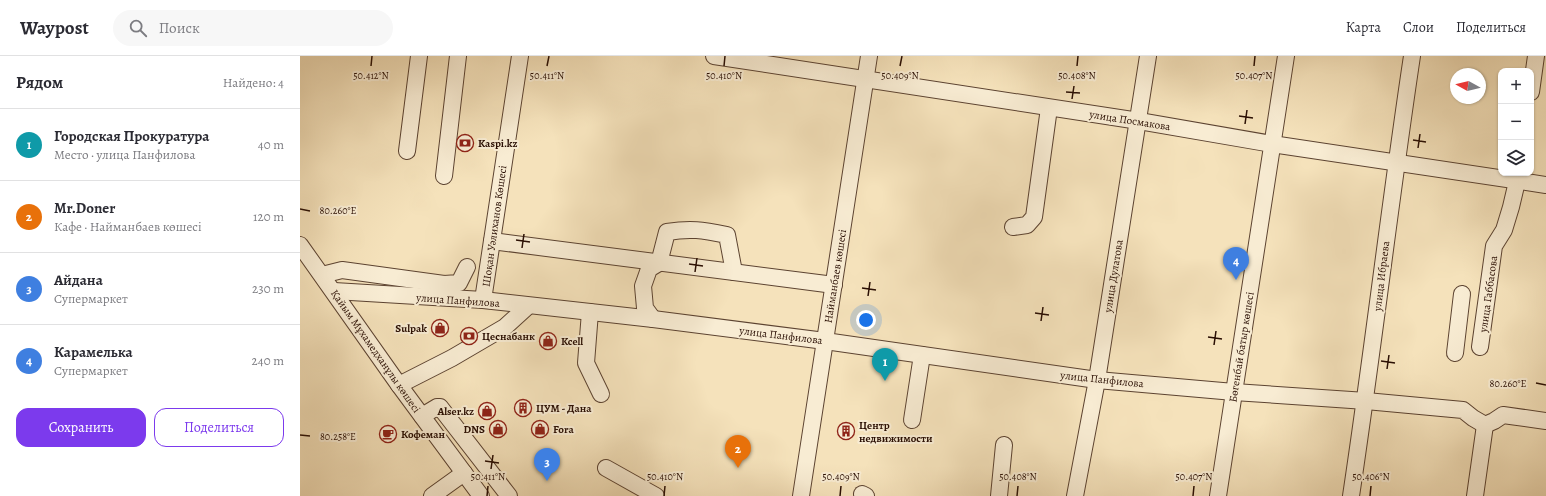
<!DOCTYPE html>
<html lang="ru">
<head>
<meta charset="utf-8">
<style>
	body { margin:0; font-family:Alegreya,serif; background:#f7f7f7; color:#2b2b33 }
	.controls { position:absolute; right:12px; top:12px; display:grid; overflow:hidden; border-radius:8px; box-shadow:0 1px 3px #0004 }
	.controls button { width:36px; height:36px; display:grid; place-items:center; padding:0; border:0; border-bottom:1px solid #e1e1e2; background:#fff; color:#2b2b33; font:20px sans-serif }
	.compass { position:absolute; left:1150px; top:12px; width:36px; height:36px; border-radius:50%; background:#fff; box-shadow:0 1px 3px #0004; rotate:278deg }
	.you { position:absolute; left:566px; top:264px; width:14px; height:14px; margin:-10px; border:3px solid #fff; border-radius:50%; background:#1a73e8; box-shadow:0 0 0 6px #1a73e833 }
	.badge { display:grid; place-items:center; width:26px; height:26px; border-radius:50%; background:#7c3aed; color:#fff; font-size:13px; font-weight:700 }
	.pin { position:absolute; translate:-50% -33px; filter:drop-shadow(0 1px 2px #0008) }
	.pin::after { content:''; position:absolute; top:21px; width:14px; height:12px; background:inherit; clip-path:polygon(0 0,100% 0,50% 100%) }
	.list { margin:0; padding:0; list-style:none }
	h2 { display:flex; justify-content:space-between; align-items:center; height:52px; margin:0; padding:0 16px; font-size:17px }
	h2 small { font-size:13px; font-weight:400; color:#7c7c81 }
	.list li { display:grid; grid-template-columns:26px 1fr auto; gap:12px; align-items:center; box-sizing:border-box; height:72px; padding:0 16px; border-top:1px solid #e1e1e2 }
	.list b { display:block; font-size:15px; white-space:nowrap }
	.list p { margin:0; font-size:13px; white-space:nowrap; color:#7c7c81 }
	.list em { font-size:13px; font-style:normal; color:#7c7c81 }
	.actions { display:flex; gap:8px; padding:12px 16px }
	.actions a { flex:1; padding:9px 0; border:1px solid #7c3aed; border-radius:12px; text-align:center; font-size:14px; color:#7c3aed }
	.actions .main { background:#7c3aed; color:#fff }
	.icon { flex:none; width:22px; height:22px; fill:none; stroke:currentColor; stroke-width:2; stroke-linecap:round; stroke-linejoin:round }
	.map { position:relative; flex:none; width:1246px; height:440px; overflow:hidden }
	header { display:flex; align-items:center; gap:24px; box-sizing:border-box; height:56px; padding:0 20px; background:#fff; border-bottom:1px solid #e1e1e2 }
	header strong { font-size:19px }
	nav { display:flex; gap:22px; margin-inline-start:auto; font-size:14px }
	.search { width:280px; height:36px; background:#f7f7f7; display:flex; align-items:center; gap:10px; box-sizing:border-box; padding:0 14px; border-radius:22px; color:#7c7c81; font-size:15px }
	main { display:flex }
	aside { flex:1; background:#fff }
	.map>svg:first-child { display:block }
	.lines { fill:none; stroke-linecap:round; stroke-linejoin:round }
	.minor-casing { stroke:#5c4331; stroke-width:18 }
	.minor { stroke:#f8ecd3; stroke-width:16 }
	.ticks { fill:none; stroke:#290e03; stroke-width:1.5 }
	.labels { text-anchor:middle; stroke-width:4; stroke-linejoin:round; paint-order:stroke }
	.street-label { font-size:11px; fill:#290e03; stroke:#f8ecd3 }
	.poi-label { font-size:11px; font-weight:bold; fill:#290e03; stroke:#f8ecd3; text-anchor:start }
	.ticks-label { font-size:10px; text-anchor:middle; fill:#290e03; stroke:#f8ecd3; stroke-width:4; stroke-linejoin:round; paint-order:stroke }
</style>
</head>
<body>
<header>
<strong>Waypost</strong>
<div class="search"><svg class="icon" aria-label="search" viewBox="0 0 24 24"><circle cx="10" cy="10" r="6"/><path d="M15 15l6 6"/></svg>Поиск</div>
<nav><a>Карта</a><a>Слои</a><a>Поделиться</a></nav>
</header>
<main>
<aside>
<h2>Рядом<small>Найдено: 4</small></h2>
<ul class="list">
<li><span class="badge" style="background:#0f9aa8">1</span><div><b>Городская Прокуратура</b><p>Место · улица Панфилова</p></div><em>40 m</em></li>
<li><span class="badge" style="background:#e8710a">2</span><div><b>Mr.Doner</b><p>Кафе · Найманбаев көшесі</p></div><em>120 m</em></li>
<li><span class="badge" style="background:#3f7fe0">3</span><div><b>Айдана</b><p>Супермаркет</p></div><em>230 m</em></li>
<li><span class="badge" style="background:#3f7fe0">4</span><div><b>Карамелька</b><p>Супермаркет</p></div><em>240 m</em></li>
</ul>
<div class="actions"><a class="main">Сохранить</a><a>Поделиться</a></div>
</aside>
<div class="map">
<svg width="1246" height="440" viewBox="0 0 1246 440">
	<rect width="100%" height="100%" fill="#f5e2bb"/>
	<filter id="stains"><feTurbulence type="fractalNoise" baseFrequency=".005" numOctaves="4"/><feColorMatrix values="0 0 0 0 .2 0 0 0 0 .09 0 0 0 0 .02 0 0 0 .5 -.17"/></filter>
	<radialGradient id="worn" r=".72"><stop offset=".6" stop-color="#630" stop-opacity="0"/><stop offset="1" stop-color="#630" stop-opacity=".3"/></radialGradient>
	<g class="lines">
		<g class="minor-casing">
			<g id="minor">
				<path d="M414 0 839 65 972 88 1246 129"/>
				<path d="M1231 36 1236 0"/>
				<path d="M107 95 119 0"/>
				<path d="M144 120 158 0"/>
				<path d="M713 171 727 169 734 161 749 52"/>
				<path d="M192 185 534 229"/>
				<path d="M0 189 99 329 181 440"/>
				<path d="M22 219 42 214 144 228 159 227 167 211"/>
				<path d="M34 235 183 244 353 263 525 285 797 324 934 336 1066 345 1163 354 1173 362 1185 369 1194 365 1203 359 1246 365"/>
				<path d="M183 244 220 0"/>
				<path d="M290 256 286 307 301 338"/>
				<path d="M353 263 345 252 343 230 349 213 359 207 367 176C391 172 402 174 427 179L434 216"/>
				<path d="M1180 291 1194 190 1204 174 1211 151 1219 117"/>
				<path d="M1155 297 1162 238"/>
				<path d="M99 329 152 302 205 271 228 250"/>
				<path d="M122 360 137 351H140L209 440"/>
				<path d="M612 364 622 299"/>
				<path d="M306 412 356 440"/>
				<path d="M562 438 566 440"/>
				<path d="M132 440 164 417"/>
				<path d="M501 440 569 0"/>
				<path d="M699 440 704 389"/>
				<path d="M775 440 797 324 848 0"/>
				<path d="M918 440 986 0"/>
				<path d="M1051 440C1073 294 1090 146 1112 0"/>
				<path d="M1175 440 1185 369"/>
			</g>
		</g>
		<use href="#minor" class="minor"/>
	</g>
	<path class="ticks" d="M71 10 72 0M247 10 249 0M424 10 425 0M600 10 602 0M777 10 778 0M954 10 955 0M766 36 780 37M772 43 774 30M939 60 953 62M945 68 947 54M1113 84 1126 86M1118 92 1120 78M0 153 10 155M216 184 230 186M222 192 224 178M389 208 403 210M395 216 397 202M562 232 576 234M568 240 570 226M735 257 749 259M741 265 743 251M908 281 922 283M914 289 916 275M1081 305 1095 307M1087 313 1089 299M1236 327 1246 329M0 379 10 380M185 405 199 407M191 413 193 399M187 440 188 430M364 440 365 430M540 440 541 430M717 440 718 430M893 440 894 430M1070 440 1071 430"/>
	<defs>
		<g id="bank-ring" transform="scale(0.9)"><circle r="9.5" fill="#f8ecd3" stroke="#8f2418" stroke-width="1.5"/><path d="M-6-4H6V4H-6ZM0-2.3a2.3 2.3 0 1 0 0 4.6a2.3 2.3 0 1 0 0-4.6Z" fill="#8f2418"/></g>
		<g id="shop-ring" transform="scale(0.9)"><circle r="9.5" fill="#f8ecd3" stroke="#8f2418" stroke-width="1.5"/><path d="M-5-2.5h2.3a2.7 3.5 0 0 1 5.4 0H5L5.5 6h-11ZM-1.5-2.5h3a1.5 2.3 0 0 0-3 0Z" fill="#8f2418"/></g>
		<g id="building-ring" transform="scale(0.9)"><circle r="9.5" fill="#f8ecd3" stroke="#8f2418" stroke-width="1.5"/><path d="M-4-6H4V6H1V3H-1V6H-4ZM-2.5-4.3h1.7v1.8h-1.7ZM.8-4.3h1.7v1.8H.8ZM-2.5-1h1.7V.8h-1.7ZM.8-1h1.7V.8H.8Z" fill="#8f2418"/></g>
		<g id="cafe-ring" transform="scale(0.9)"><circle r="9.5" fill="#f8ecd3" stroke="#8f2418" stroke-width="1.5"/><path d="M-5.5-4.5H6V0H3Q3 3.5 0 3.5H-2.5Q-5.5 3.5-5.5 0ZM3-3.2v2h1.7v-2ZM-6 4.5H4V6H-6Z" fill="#8f2418"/></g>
	</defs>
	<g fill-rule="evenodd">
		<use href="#bank-ring" x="165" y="87"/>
		<use href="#shop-ring" x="140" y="272"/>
		<use href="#bank-ring" x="169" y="280"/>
		<use href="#shop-ring" x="248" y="285"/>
		<use href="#building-ring" x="223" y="352"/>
		<use href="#shop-ring" x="187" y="355"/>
		<use href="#shop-ring" x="198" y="373"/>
		<use href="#shop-ring" x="240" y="373"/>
		<use href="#building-ring" x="546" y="375"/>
		<use href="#cafe-ring" x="88" y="378"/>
	</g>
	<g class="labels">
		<g class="street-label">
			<text transform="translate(830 64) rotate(9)" y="4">улица Посмакова</text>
			<text transform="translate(194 170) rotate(-82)" y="4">Шоқан Уәлиханов Көшесі</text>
			<text transform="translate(535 220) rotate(-81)" y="4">Найманбаев көшесі</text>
			<text transform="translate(813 220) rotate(-81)" y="4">улица Дулатова</text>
			<text transform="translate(1081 220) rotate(-83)" y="4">улица Ибраева</text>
			<text transform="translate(1188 238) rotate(-82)" y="4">улица Габбасова</text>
			<text transform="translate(158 244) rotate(4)" y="4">улица Панфилова</text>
			<text transform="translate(481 279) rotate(7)" y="4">улица Панфилова</text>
			<text transform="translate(941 291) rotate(-81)" y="4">Бөгенбай батыр көшесі</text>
			<text transform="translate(76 295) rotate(55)" y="4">Қайым Мұхамедханұлы көшесі</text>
			<text transform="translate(802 323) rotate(6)" y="4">улица Панфилова</text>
		</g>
		<g class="poi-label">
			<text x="178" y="91">Kaspi.kz</text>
			<text x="127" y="276" text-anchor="end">Sulpak</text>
			<text x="182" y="284">Цеснабанк</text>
			<text x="261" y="289">Kcell</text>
			<text x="236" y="356">ЦУМ - Дана</text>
			<text x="174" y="359" text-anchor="end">Alser.kz</text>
			<text x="559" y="373">Центр<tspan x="559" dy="13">недвижимости</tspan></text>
			<text x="185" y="377" text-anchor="end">DNS</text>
			<text x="253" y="377">Fora</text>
			<text x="101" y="382">Кофеман</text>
		</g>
	</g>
	<g class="ticks-label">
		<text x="71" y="23">50.412°N</text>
		<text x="247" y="23">50.411°N</text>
		<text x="424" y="23">50.410°N</text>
		<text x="600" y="23">50.409°N</text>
		<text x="777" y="23">50.408°N</text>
		<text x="954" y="23">50.407°N</text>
		<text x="38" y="158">80.260°E</text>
		<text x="1208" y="331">80.260°E</text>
		<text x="38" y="384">80.258°E</text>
		<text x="188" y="424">50.411°N</text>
		<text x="365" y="424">50.410°N</text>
		<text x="541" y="424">50.409°N</text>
		<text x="718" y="424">50.408°N</text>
		<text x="894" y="424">50.407°N</text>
		<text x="1071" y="424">50.406°N</text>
	</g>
	<rect width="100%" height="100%" filter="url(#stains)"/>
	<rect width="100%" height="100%" fill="url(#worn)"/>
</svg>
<div class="controls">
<button>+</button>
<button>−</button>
<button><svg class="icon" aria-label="layers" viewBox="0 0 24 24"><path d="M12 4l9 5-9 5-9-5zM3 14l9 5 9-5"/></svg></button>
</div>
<svg class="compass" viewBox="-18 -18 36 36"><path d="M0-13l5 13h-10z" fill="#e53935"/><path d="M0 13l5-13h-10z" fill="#7c7c81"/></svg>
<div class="you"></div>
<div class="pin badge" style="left:585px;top:325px;background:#0f9aa8">1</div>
<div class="pin badge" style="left:438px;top:412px;background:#e8710a">2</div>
<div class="pin badge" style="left:247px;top:425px;background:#3f7fe0">3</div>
<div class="pin badge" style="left:936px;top:224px;background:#3f7fe0">4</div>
</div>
</main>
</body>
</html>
